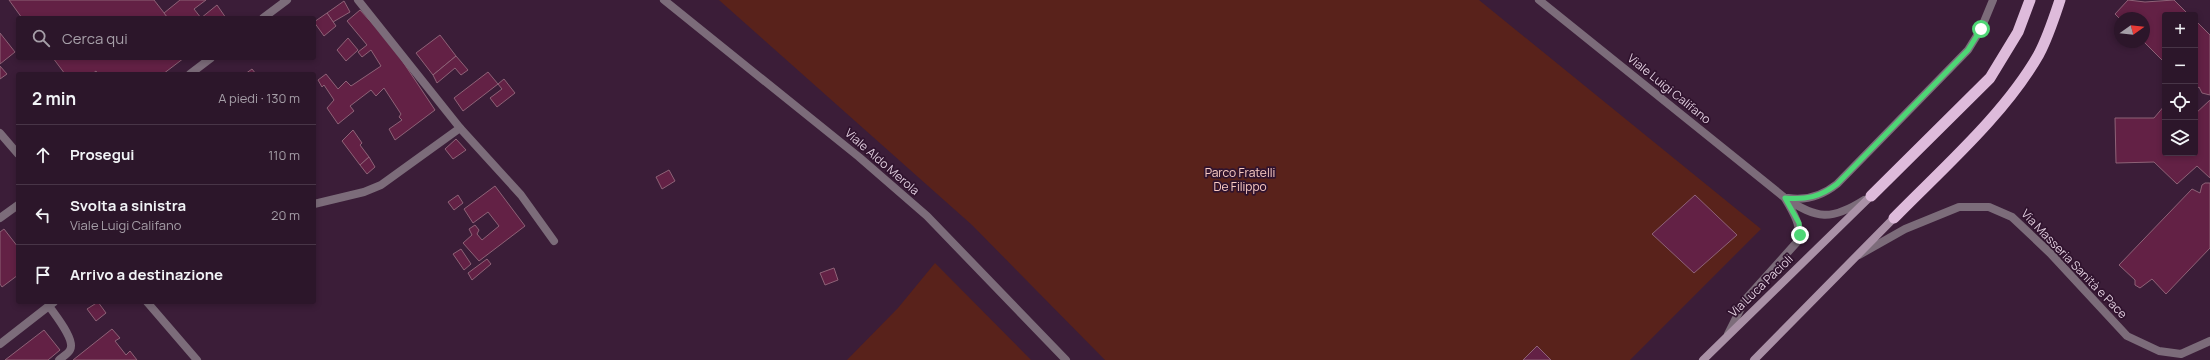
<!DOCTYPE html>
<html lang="it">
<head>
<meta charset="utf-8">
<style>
	body { margin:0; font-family:Manrope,sans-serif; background:#382336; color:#f1f3f6 }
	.controls { position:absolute; right:12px; top:12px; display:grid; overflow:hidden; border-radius:4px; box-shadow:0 2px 6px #0003 }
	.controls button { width:36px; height:36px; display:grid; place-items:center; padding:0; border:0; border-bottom:1px solid #483547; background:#2c162a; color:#f1f3f6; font:20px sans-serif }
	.compass { position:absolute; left:2114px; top:12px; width:36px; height:36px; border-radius:50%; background:#2c162a; box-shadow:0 2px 6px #0003; rotate:75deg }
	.stop { position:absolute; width:12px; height:12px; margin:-9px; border:3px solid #4ed675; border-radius:50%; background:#fff }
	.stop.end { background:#4ed675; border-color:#fff; box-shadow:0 1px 4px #0008 }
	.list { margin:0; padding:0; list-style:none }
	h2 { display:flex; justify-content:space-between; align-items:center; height:52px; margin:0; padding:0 16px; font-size:17px }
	h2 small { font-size:13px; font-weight:400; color:#a69fa8 }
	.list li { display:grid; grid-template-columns:26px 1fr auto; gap:12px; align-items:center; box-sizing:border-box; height:60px; padding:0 16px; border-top:1px solid #483547 }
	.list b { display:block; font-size:15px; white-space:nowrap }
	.list p { margin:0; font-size:13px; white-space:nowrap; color:#a69fa8 }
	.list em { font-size:13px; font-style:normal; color:#a69fa8 }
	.icon { flex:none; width:22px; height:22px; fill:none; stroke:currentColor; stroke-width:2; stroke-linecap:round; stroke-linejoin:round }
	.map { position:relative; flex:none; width:2210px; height:360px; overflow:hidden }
	.search { position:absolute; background:#2c162a; box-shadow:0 2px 6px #0003; left:16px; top:16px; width:300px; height:44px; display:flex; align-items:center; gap:10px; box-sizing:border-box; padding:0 14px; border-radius:4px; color:#a69fa8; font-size:15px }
	.panel { position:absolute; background:#2c162a; box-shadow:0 2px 6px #0003; left:16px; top:72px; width:300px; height:232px; border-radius:4px }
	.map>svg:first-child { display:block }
	.green { fill:#59221b }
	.building { fill:#632145; stroke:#8e6277 }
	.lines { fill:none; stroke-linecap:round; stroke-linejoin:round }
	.service { stroke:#7c6c7a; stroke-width:8 }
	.minor { stroke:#7c6c7a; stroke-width:8 }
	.secondary { stroke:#aa91a7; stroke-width:8 }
	.trunk { stroke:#debbdb; stroke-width:11 }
	.route { stroke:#4ed675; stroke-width:5 }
	.labels { text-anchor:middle; stroke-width:3.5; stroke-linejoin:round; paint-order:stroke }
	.street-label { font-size:12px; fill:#dfccdd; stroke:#30132e }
	.park-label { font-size:12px; fill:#facbc3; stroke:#30132e }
</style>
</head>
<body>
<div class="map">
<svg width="2210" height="360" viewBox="0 0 2210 360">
	<rect width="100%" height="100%" fill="#3b1d38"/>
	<g class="green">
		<path d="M719 0H1479L1761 229 1630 360H1105L972 225Z"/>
		<path d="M935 263 1031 360H847L898 308Z"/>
	</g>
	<g class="building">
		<path d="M9 0H154L168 18H22Z"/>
		<path d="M180 0H206L194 9 201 18 217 5 226 18H168L164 13Z"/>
		<path d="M2128 0 2145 2 2174 0 2189 15H2165V63L2144 42V18L2120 19 2115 14Z"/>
		<path d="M344 1 350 12 333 22 327 13Z"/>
		<path d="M360 10 391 44 435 110 395 140 389 129 402 120 399 117 401 114 384 88 376 96 371 90 350 106 354 111 338 124 327 108 334 100 324 85 322 87 318 80 326 74 338 89 346 81 351 86 381 66 371 50 362 57 358 52 367 45 347 21Z"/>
		<path d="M327 13 336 26 324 36 314 22Z"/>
		<path d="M2195 20 2210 35V95L2202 93 2199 87 2195 90Z"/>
		<path d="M0 33 15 52 0 64Z"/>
		<path d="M440 35 456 56 433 75 416 53Z"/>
		<path d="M348 38 358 50 346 61 337 50Z"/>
		<path d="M456 56 468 70 461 75 455 68 437 83 433 75Z"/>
		<path d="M53 58H184L163 74H98L96 71 92 74H65Z"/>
		<path d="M0 66 7 74 0 79Z"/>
		<path d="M252 69 256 74H245Z"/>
		<path d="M488 72 498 84 463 111 454 98Z"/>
		<path d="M504 79 515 93 497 107 490 98 502 89 498 84Z"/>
		<path d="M2210 100V178L2197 166 2177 184 2154 162 2116 163 2115 118H2154L2165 105V153H2195V114Z"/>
		<path d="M353 130 362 143 360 145 369 157 360 165 342 141Z"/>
		<path d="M456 139 466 150 453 159 445 149Z"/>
		<path d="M369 157 375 167 367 174 360 165Z"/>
		<path d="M669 170 675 181 662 189 656 177Z"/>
		<path d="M2205 183H2210V248L2166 294 2152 279 2140 288 2135 285V280L2119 265 2192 189 2200 193 2202 185Z"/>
		<path d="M495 186 525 226 479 261 463 243 472 235 469 229 475 225 479 230 477 234 482 240 499 226 488 212 473 223 464 209Z"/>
		<path d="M458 195 463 203 454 210 448 202Z"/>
		<path d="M1695 195 1737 235 1694 273 1652 234Z"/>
		<path d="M4 229 18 247V275L2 287 0 284V232Z"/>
		<path d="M461 249 471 264 464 270 453 254Z"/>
		<path d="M487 259 491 264 472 280 468 273Z"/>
		<path d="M834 268 838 280 825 285 820 273Z"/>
		<path d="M98 302 106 313 96 321 87 309Z"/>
		<path d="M112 329 120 338 115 341 126 355 130 351 137 360H73Z"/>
		<path d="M44 330 60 350 48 360H5Z"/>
		<path d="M1537 346 1551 360H1523Z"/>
	</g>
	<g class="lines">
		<g class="service">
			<path d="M314 204 364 192 381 185 460 128"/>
			<path d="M49 306C55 315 76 340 70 350 68 354 62 357 59 360"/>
		</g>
		<g class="minor">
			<path d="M358 0 460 128 521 195 554 241"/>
			<path d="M664 0 859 157 927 216 1066 360"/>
			<path d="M1539 0 1785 198C1817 219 1831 221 1864 200"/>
			<path d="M263 18 287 0"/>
			<path d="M190 74 211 58"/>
			<path d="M0 133 18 154"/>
			<path d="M1788 198C1807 201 1822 196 1837 184L1968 50 1981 29 1993 0"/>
			<path d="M0 218 18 205"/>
			<path d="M1859 255 1905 229 1959 207H1989L2012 217 2050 253 2127 336 2159 351 2181 354 2210 341"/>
			<path d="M147 302 197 360"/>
			<path d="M1728 334 1745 300 1797 242C1803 226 1793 213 1785 198"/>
			<path d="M0 344 54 302"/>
		</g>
		<g class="secondary">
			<path d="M1703 360 1871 196"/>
			<path d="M1754 360 1894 218"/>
		</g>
		<g class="trunk">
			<path d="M1871 196 1990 78 2018 32 2030 0"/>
			<path d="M1894 218C1943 168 2005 114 2039 54 2048 37 2054 18 2060 0"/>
		</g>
	</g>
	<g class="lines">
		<path class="route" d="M1800 235 1799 223 1785 198C1806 200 1820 197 1837 184L1968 50 1981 29"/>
	</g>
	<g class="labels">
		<g class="street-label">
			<text transform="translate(1669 89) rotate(39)" y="4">Viale Luigi Califano</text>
			<text transform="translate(882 162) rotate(41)" y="4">Viale Aldo Merola</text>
			<text transform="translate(2074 264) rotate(46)" y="4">Via Masseria Sanità e Pace</text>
			<text transform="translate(1761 286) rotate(-44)" y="4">Via Luca Pacioli</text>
		</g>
		<g class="park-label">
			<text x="1240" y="177">Parco Fratelli<tspan x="1240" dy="14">De Filippo</tspan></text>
		</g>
	</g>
</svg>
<div class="controls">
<button>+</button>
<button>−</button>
<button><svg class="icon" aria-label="locate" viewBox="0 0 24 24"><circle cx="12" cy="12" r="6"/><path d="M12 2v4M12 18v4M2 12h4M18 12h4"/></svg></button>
<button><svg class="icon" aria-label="layers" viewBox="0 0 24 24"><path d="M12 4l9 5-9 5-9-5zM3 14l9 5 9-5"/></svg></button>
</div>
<svg class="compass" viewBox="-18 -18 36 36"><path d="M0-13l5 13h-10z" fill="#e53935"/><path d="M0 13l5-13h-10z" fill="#a69fa8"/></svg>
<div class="stop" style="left:1981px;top:29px"></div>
<div class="stop end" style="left:1800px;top:235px"></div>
<div class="search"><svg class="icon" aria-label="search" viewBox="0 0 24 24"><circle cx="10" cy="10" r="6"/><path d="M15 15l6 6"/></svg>Cerca qui</div>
<section class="panel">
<h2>2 min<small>A piedi · 130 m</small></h2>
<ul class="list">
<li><svg class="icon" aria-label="ahead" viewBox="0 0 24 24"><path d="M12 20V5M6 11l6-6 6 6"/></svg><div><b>Prosegui</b></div><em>110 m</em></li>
<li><svg class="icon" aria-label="left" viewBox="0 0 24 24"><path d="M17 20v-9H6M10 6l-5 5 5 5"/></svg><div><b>Svolta a sinistra</b><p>Viale Luigi Califano</p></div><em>20 m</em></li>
<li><svg class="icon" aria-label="arrive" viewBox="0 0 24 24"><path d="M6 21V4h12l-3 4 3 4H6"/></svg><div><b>Arrivo a destinazione</b></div></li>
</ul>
</section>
</div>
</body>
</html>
